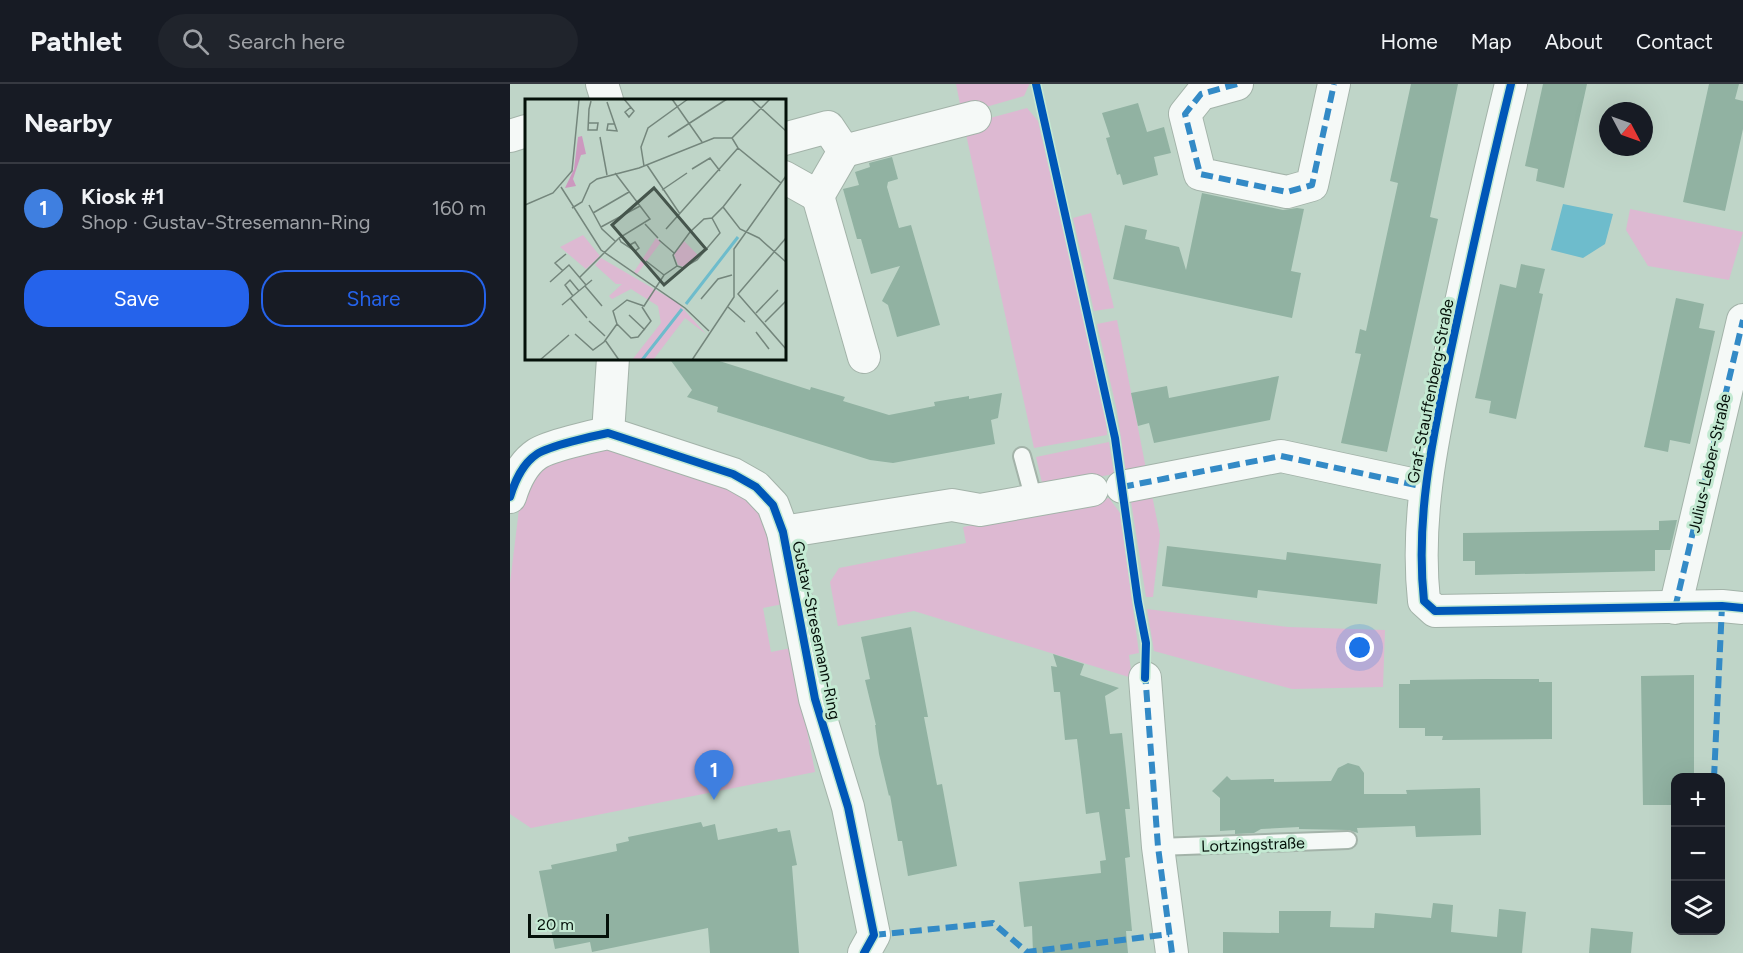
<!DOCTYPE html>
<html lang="en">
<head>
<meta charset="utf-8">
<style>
	body { margin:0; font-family:Figtree,sans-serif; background:#20242c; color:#f1f3f6 }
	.controls { position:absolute; right:18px; bottom:18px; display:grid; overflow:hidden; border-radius:12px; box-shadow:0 6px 24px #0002 }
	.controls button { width:54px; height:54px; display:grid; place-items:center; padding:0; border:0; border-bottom:2px solid #363941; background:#171b24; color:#f1f3f6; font:30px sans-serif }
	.compass { position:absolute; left:1089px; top:18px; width:54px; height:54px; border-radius:50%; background:#171b24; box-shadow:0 6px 24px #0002; rotate:131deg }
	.scale { position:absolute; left:18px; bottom:15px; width:81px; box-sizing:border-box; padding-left:6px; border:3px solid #041009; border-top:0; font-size:16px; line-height:21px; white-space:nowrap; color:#041009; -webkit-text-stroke:4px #c4ead3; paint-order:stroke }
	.you { position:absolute; left:850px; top:564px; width:21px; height:21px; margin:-15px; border:4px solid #fff; border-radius:50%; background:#1a73e8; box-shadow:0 0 0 9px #1a73e833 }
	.badge { display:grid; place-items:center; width:39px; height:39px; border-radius:50%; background:#2563eb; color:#fff; font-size:20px; font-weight:700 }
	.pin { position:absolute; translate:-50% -50px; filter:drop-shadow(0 2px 3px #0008) }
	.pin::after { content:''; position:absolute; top:32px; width:21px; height:18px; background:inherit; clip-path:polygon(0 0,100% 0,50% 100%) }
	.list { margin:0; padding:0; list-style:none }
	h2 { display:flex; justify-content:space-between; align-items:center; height:78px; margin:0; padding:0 24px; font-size:26px }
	h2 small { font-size:20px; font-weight:400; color:#9ea1a6 }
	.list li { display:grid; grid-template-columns:39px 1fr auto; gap:18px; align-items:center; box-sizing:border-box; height:90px; padding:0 24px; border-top:2px solid #363941 }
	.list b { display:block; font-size:22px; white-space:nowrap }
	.list p { margin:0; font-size:20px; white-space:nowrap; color:#9ea1a6 }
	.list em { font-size:20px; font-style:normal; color:#9ea1a6 }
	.actions { display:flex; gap:12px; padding:18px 24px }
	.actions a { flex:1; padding:14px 0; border:2px solid #2563eb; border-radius:24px; text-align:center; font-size:21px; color:#2563eb }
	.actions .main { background:#2563eb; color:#fff }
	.icon { flex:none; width:33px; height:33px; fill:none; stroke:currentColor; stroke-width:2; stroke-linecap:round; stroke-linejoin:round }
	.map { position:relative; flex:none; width:1233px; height:869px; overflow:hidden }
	header { display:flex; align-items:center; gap:36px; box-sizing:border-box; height:84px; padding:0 30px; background:#171b24; border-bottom:2px solid #363941 }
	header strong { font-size:28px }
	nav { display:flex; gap:33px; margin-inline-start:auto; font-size:21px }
	.search { width:420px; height:54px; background:#20242c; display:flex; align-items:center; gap:15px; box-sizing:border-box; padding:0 21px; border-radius:33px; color:#9ea1a6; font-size:22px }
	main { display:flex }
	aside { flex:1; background:#171b24 }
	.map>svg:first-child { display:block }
	.green { fill:#ddb9d2 }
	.water { fill:#6ebccc }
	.building { fill:#91b2a2 }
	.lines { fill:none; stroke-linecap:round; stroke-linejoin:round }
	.service-casing { stroke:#a3b3a9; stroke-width:20 }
	.minor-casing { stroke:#a3b3a9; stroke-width:34 }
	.service { stroke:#f5f9f7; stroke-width:16 }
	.minor { stroke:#f5f9f7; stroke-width:32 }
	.quiet { stroke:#338ac6; stroke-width:6; stroke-dasharray:12 6; stroke-linecap:butt }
	.cycleway-casing { stroke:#c4ead3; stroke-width:11 }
	.cycleway { stroke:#0057b8; stroke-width:8 }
	.labels { text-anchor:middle; stroke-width:6; stroke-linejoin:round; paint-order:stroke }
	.street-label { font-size:16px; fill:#041009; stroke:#c4ead3 }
	.inset-river { fill:none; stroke:#6ebccc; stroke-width:3 }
	.inset-road { fill:none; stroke:#74867c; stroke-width:1.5 }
	.view { fill:#45554c; fill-opacity:0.15; stroke:#45554c; stroke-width:3 }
	.inset-edge { fill:none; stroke:#041009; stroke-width:3 }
</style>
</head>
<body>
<header>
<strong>Pathlet</strong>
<div class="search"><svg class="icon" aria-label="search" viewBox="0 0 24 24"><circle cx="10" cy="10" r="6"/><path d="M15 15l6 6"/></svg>Search here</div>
<nav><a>Home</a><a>Map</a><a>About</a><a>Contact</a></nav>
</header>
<main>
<aside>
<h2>Nearby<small></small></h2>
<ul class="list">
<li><span class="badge" style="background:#3f7fe0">1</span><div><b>Kiosk #1</b><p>Shop · Gustav-Stresemann-Ring</p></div><em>160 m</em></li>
</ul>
<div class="actions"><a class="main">Save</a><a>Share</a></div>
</aside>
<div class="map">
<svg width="1233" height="869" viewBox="0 0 1233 869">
	<rect width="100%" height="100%" fill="#bfd5c8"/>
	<g class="green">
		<path d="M446 0H519V1L514 12 462 27 450 20Z"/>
		<path d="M517 24 528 37 596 331 597 351 524 364 454 41Z"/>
		<path d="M1120 125 1233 148 1219 196 1138 182 1116 146Z"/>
		<path d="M581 129 604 224 584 227 563 134Z"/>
		<path d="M607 236 636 385 616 388 607 327 587 240Z"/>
		<path d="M599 358 604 390 533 403 526 373Z"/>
		<path d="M95 364 232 403 256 436 273 520 253 524 261 568 281 564 305 688 21 744 0 730V499L10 417 33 381Z"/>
		<path d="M641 406 650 451 643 513H636L620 411Z"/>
		<path d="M599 414 610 429 629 569 619 571 622 594 404 527 328 542 320 498 329 484 456 459 453 443Z"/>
		<path d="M637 525 778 543 875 546 873 603 782 605 644 567Z"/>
	</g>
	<path class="water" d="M1053 120 1103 130 1095 160 1073 174 1041 166Z"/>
	<g class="building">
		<path d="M901 0H948L920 133 928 135 877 368 831 359 851 270 845 269 850 245 856 247 888 99 880 97Z"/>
		<path d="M1033 0H1077L1054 104 1026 97 1028 85 1015 82Z"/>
		<path d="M1199 0H1229L1225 15 1233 17V45L1215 127 1173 118Z"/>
		<path d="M628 19 637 48 654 43 661 69 644 73 648 91 613 101 610 90 607 91 596 54 600 53 592 29Z"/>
		<path d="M382 73 388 95 378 98 377 103 389 144 401 141 430 241 387 253 378 221 372 217 390 182 361 190 351 155H347L333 105 349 101 345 88 360 83 359 79Z"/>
		<path d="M692 109 773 126 787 124 794 125 781 187 791 189 782 234 603 195 615 141 637 146 635 155 669 163 676 186Z"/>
		<path d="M1011 180 1035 185 1029 209 1033 210 1006 335 979 329 981 317 965 314 990 200 1006 204Z"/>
		<path d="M1166 214 1194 220 1189 244 1205 247 1180 360 1160 356 1158 368 1134 363Z"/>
		<path d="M159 274H200L300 306 301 303 335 313 333 317 379 331 425 322 424 318 459 312V315L492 309 488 334 481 336 485 360 383 379 360 376 207 328 208 323 177 313 182 306Z"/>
		<path d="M769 292 760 336 644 359 639 339 628 342 621 309 657 302 659 314Z"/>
		<path d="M1167 436 1160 466H1145V487L965 491V477H953V449L1149 446V437Z"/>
		<path d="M657 462 776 476 777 468 871 480 867 520 748 506 747 514 652 502Z"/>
		<path d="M401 543 418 633H414L427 701 432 700 447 782 398 792 392 757H388L380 711 379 712 369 670 365 641H366L355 596 360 595 351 553Z"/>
		<path d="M543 570 574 580 570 591 609 604 595 612 600 650 612 649 620 725H615L620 773 615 774 622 847H616L618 869H523L522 842 514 843 509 798 591 789 590 777 596 776 589 728 576 730 567 655 555 656 550 608H544L541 582 547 583Z"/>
		<path d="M1184 591V693H1166V721H1133L1131 592Z"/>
		<path d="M976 595H1029V598H1042V655L932 656 933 652H915V644H889V600H900V596Z"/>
		<path d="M838 679 849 682 854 689V710H897L896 706 970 704 971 751 906 753 905 742 847 744 848 749 838 746 789 745V743L751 745 744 749 725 750V746L710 747V714L702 707 717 692 721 696 764 695V698L821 697 828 684Z"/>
		<path d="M191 738 193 743 205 740 208 756 267 744 268 748 280 746 287 781 282 782 289 869H200L198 844 82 868 80 858 45 865 29 787 42 785 41 781 107 767 106 760 119 757 118 753Z"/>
		<path d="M923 819 943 821 941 848 987 853 989 825 1016 828 1012 869H713V848L769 849V827H821L820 843 864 844 865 829 921 834Z"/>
		<path d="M1081 844 1123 848 1121 869H1079Z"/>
	</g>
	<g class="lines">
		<g class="service-casing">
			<g id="service">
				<path d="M512 372 524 416"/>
				<path d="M648 763 838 756"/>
			</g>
		</g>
		<g class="minor-casing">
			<g id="minor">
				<path d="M92 0 97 16"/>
				<path d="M727 0 691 10 675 30 690 90 777 108 802 101 824 0"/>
				<path d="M1001 0C979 90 959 180 940 270 923 352 905 433 914 517L925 527 1212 522 1233 524"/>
				<path d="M0 52 16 47"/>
				<path d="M274 55 318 43 334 67 465 33"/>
				<path d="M274 93 308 112 334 67"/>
				<path d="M308 112 354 273"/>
				<path d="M98 349 103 274"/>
				<path d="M612 403 771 372 915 403"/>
				<path d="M0 413C5 397 12 380 27 370 39 362 83 352 98 349L223 390 246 403 263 421 273 448 305 615 338 723 364 851 354 869"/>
				<path d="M273 448 442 421 470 426 582 406"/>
				<path d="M1165 524 1233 236"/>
				<path d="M635 594 648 763 662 869"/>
			</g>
		</g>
		<use href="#service" class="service"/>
		<use href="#minor" class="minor"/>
		<g class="quiet">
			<path d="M727 0 691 10 675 30 690 90 777 108 802 101 824 0"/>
			<path d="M612 403 771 372 915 403"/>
			<path d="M1165 524 1233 236"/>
			<path d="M635 588 648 763 662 869"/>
			<path d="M1204 694 1212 522"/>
			<path d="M364 851 483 839 517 868 659 850"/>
		</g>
		<g class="cycleway-casing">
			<g id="cycleway">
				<path d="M526 0 605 354 628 518 636 559 635 594"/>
				<path d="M1001 0C979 90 959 180 940 270 923 352 905 433 914 517L925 527 1212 522 1233 524"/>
				<path d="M0 413C5 397 12 380 27 370 39 362 83 352 98 349L223 390 246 403 263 421 273 448 305 615 338 723 364 851 354 869"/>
			</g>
		</g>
		<use href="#cycleway" class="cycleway"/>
	</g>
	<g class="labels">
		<g class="street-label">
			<text transform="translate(920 307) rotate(-79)" y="6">Graf-Stauffenberg-Straße</text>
			<text transform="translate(1199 379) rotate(-77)" y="6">Julius-Leber-Straße</text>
			<text transform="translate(307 546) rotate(78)" y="6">Gustav-Stresemann-Ring</text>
			<text transform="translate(743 760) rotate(-2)" y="6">Lortzingstraße</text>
		</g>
	</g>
	<g transform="translate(15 15)">
		<rect width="261" height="261" fill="#bfd5c8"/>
		<path d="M58 136 75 157 61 170 35 148ZM131 139 136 143 112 175 109 173ZM159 142 175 158 159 168 153 166 149 155ZM76 159 153 204 181 235 160 219 128 261H107L136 224 133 207 106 190 87 200 84 197 97 185H91L70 166Z" fill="#ddb9d2"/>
		<path d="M57 37 61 55 56 56 48 80 51 87 40 89 49 70 53 38Z" fill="#cc98bf"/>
		<path class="inset-river" d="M161 205 213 138M117 261 157 210"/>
		<path class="inset-road" d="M60 0H91M99 0 109 12 104 18 100 13 106 8M147 0 177 43M226 0 261 32M82 3 92 32 82 31 83 25H89M64 24H73L72 31H63L64 10 66 2M75 38 82 76M143 38 202 0M207 39 213 49 256 84M207 39 245 0M122 66 155 115M119 67 116 48 123 29 163 0M167 70 185 59 195 72M36 88 76 151 160 209 184 232M137 91 162 74M0 106 28 94 47 72 54 1M64 106 77 130 90 142M198 108 216 85M47 109 57 103 65 85 72 80 114 69 189 39H207M68 114 104 93M187 119 198 108 215 130 234 139 261 163M120 125 133 139M76 128 115 107M141 130 213 49M94 139 96 143 110 152 114 149 110 143 103 147M261 139 213 195 261 250M134 141 149 154M121 162 139 176M38 172 30 164 41 155M55 178 94 139 125 120 90 74M25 183 44 166 61 186M60 187 77 207M48 197 40 186 45 181 54 192M45 199 62 219M176 200 193 180 207 176M37 206 67 181M203 208 220 223M231 214 253 191M104 216 120 231M64 222 80 237M240 223 261 202M92 225 106 239 113 238 126 222 117 208M231 233 244 250M50 235 68 251 79 243 92 225 88 212 102 201 119 207 139 176 152 167 148 156 165 133 179 120 187 119 195 134 172 161 158 169 152 167M80 241 94 261M15 261 44 236M167 261 209 198V150L261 77"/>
		<path class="view" d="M129 89 181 150 139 186 87 126Z"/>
		<rect width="261" height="261" class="inset-edge"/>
	</g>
</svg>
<div class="controls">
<button>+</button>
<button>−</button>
<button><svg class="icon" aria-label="layers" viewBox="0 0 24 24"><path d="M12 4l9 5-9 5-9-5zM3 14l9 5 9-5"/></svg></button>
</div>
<svg class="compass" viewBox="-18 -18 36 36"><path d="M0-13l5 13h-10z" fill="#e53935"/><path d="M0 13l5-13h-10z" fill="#9ea1a6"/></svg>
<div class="scale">20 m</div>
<div class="you"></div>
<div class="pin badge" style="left:204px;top:716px;background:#3f7fe0">1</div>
</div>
</main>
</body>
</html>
